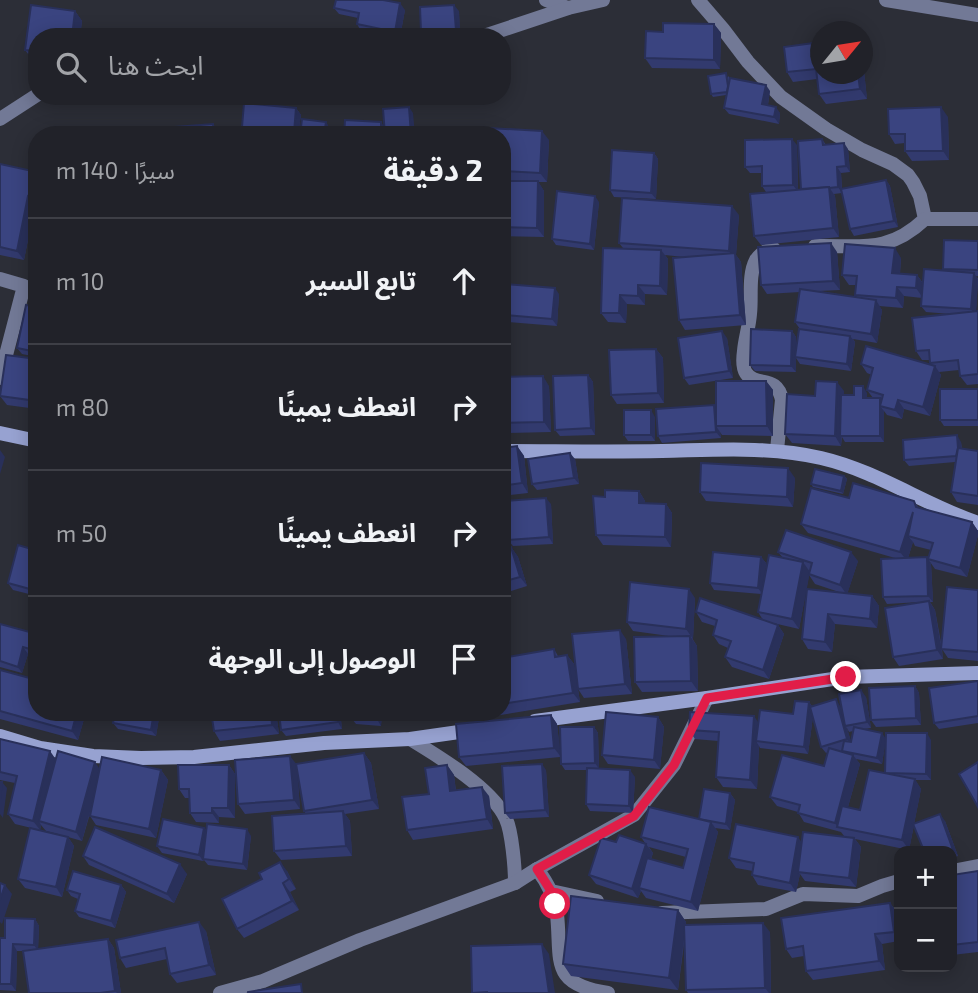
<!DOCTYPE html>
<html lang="ar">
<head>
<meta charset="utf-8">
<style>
	body { margin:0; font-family:"Exo 2","Noto Sans Arabic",sans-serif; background:#2d2f35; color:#f1f3f6; direction:rtl }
	.controls { position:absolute; right:21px; bottom:21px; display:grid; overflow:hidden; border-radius:14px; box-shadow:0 4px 18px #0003 }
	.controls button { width:63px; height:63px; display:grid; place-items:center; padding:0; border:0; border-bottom:2px solid #3e3f46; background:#212229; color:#f1f3f6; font:35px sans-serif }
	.compass { position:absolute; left:810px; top:21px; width:63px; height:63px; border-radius:50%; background:#212229; box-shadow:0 4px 18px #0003; rotate:60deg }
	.stop { position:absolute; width:21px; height:21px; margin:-16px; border:5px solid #e11d48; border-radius:50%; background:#fff }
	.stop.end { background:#e11d48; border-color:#fff; box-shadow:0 2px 7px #0008 }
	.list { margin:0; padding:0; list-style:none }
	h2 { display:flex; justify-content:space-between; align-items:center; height:91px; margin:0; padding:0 28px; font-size:30px }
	h2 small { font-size:23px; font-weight:400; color:#a2a4a8 }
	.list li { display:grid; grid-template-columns:46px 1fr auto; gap:21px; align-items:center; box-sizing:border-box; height:126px; padding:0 28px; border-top:2px solid #3e3f46 }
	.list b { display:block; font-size:26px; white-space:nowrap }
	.list em { font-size:23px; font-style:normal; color:#a2a4a8 }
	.icon { flex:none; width:38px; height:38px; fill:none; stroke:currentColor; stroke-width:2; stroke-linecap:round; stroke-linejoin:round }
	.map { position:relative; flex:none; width:978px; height:993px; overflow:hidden; direction:ltr }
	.search { position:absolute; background:#212229; box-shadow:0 4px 18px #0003; left:28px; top:28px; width:483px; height:77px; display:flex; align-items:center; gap:18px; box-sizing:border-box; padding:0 24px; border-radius:28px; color:#a2a4a8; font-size:26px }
	.panel { position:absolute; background:#212229; box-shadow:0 4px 18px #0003; left:28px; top:126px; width:483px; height:595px; border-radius:28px; direction:rtl }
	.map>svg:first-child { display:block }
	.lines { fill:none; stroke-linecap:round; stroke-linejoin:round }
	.street { stroke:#727996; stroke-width:14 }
	.secondary { stroke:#97a2d1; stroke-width:14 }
	.wall { fill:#323a6e; fill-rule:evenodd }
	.shaded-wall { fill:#29305a }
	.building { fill:#3a4480; stroke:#29305a; stroke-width:2 }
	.route { stroke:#e11d48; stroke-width:9 }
</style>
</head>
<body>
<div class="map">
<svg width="978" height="993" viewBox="0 0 978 993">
	<rect width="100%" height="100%" fill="#2c2e37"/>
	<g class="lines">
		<g class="street">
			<path d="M546 0 568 8"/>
			<path d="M698 0 723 29 748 62 781 97 826 129 862 150 893 164 908 175 913 182 920 196 925 219C888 254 861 245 815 246"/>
			<path d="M886 0 978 15"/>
			<path d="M481 37 568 8 603 0"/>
			<path d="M0 119 37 95"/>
			<path d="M925 219H978"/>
			<path d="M774 249C766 250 760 254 756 260 748 275 752 297 750 314 749 327 745 339 744 351 743 358 742 367 746 373 756 388 777 374 782 400L777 450"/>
			<path d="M0 279 24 286 0 378"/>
			<path d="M410 739C438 756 493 789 506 819 512 832 515 868 515 883"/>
			<path d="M537 869C547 882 555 897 557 914 562 961 549 984 608 993"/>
			<path d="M952 871 978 866"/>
			<path d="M551 891 597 901"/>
			<path d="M662 913 766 909 803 894 858 896 882 886 899 881"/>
			<path d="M220 993 263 981 360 940 515 883 537 869 634 815 674 765 707 698"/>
		</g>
		<g class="secondary">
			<path d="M0 433 37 441"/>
			<path d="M502 451C555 451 609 452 662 451 716 450 768 446 821 458 877 471 925 505 978 523"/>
			<path d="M535 721 707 698 846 677 978 673"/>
			<path d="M0 736 40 748 93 756 141 758 194 757 324 743 410 739 473 730"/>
		</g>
	</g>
	<g class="wall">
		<path d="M31 5 75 11 82 21 80 37H37V60L32 59 25 50Z"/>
		<path d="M334 8 405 10 400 37H391L361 31 357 24 358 18 339 14Z"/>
		<path d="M459 11 460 37H425L421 32Z"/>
		<path d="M714 24 721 33 720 69 652 68 645 58Z"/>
		<path d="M784 47 863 74V62L867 99 826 104 819 94 817 79 793 82 787 72Z"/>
		<path d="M729 76V81L770 91 768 105 780 113 779 124 729 114 724 108 726 95 713 97 711 94Z"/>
		<path d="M296 108 301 115 298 135 247 134 242 127Z"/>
		<path d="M948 117 949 160 912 161 905 151V143L895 144 889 134Z"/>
		<path d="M502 135 549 140 547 182H538L544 191V237L502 236V189H510L529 181 502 180Z"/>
		<path d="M822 139 826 145 848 149 850 172 841 173 842 189 886 180 890 186 898 227 854 236 850 229 842 193 834 194 835 196 839 237 761 245 754 236 766 192 762 186V173H750L745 167 797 145 798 190 801 189Z"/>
		<path d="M654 153 658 159 656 199 614 197 610 190Z"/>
		<path d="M0 164 37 172V205H35L24 260 0 255Z"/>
		<path d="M599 202 594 250 556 245 552 239Z"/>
		<path d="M739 215 736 255 741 262 746 325 685 330 679 320 684 257 665 255 668 259 667 295 645 294V305L627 304 626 323 608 322 601 313 623 248 619 243Z"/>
		<path d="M978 241V276H976L978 279 976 311H978V384L967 385 960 376 959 370 939 372 941 375 930 416 904 409 902 419 887 415 884 411V442H845L842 437 841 446 792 443 785 434 815 396 844 391 843 395H854L867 393V398H873L867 390 872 375 867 373 861 364 931 365 930 360H922L916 351 950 314 926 312 921 306 922 298 904 296 903 308 879 306 882 310 877 343 853 339 855 342 851 371 800 364 796 358V372L755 371 750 365 792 331 796 337V352L800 329 795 322 800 292 767 294 761 285 837 252 840 290 818 291 857 297 855 295 856 285H849L842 275 901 258 900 274 917 275 923 283 945 271 943 269Z"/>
		<path d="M559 294 557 326 508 322 504 315Z"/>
		<path d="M37 307V357L22 354 17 348Z"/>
		<path d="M727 338 733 378 689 385 684 378Z"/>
		<path d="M656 349 663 358 664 403 617 404 611 395Z"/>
		<path d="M37 359V409L7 405 0 396Z"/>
		<path d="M588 375 593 382 595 435 560 436 555 430Z"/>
		<path d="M502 377 549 386 551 432 502 433Z"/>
		<path d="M766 381 773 390V436L722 435 720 432 721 438 662 443 658 436Z"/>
		<path d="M978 389V426H944L940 420Z"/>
		<path d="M655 417V441H628L624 435Z"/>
		<path d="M961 442 962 449 978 451V450V505L957 502 951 492 955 462 909 466 904 460Z"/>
		<path d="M517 446 524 456 528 493 502 496V448Z"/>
		<path d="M575 459 579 484 537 490 532 484Z"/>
		<path d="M844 476 847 479 843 494 813 487 811 484Z"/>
		<path d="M795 478 793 507 706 501 700 492Z"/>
		<path d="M639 491 645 501V503L666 504 672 513 671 547 603 545 596 535 605 497Z"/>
		<path d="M849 498 914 501 919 508 972 522 978 531V535L967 577 935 569 928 559 931 550 915 546 913 542 908 558 927 557 931 564 933 602H930L935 610 942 648 978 590V661L948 658 942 649 943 659 899 666 893 657 920 602 887 604 883 597 895 558 808 533 801 524Z"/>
		<path d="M551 504 553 544 513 546 508 540Z"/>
		<path d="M37 542V596L13 590 8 583 35 550Z"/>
		<path d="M511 547 518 557 527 586 502 594V550Z"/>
		<path d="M778 552 858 561 847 594 872 596 879 606 877 628 835 624 832 652 808 649 802 639 842 593 815 584 809 575 799 629 773 623 778 625 784 634 769 679 732 667 725 657 728 648 719 644 713 635 715 626 702 622 696 612 763 620 758 612 761 594 714 590 710 583 761 557 766 563 764 581 783 558Z"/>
		<path d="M695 598 693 639 692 638 697 646 698 691 642 692 635 682 676 637 633 631 627 622Z"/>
		<path d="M0 624 37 634V656L28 654 22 673 0 667Z"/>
		<path d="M626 639 632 694 584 698 578 689Z"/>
		<path d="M554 649 558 656 567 655 574 664 580 702 476 719 471 712H502V658Z"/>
		<path d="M0 670 37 712H86L78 740 0 719Z"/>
		<path d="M978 681V723L939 729 934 723Z"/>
		<path d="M915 686 919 693 921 725 876 727 871 720Z"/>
		<path d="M866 697 871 728 864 729 886 738 931 740V780H915L921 789 914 824 945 821 958 856 952 858V851H924L914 825 909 850 855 839 861 847 856 887 805 881 800 874 796 892 758 885 752 875 753 871 736 868 729 858 802 842 844 836 841 832 804 822 798 812 777 806 770 797 824 766 828 752 826 753 821 747 813 716 808 754 760 748 759 746 757 789 723 787 716 777 718 741 695 739 689 730 758 722 793 714 809 702 812 706H840L843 716ZM847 728 849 732 853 731 851 742ZM885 744V773L860 810 848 807 860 764 856 759 882 764Z"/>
		<path d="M160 712 156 736 118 729 113 723Z"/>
		<path d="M211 712H276L279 734 220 741 214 731Z"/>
		<path d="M340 712 342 729 286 736 281 730Z"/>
		<path d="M382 712 381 726 356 724 349 715Z"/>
		<path d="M551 715 557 724 560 752 594 727 598 733 599 769 635 777 633 813 590 811 586 804 587 770H565L561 764 560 757 466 766 459 757Z"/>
		<path d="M658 717 664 727 660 769 608 764 602 755Z"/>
		<path d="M0 739 56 759 99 769 161 770 168 780 156 838 96 825 90 816 91 810 82 841 68 837 74 846 62 897 25 888 18 879 58 834 46 831 41 825 40 830 15 824 8 814 15 783 0 780Z"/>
		<path d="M364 753 371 763 379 809 345 814 350 821 352 856 281 860 274 851 306 814 304 811 297 769 300 809 245 814 238 804 296 765Z"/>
		<path d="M229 765 235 774V818L219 817V823L196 822 190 813V798H185L179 789Z"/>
		<path d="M447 765 454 775 456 791 489 796 493 829 413 840 407 830Z"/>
		<path d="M546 770 549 817 510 819 505 813Z"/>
		<path d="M730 793 735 800 730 830 715 828 718 832 698 911 646 898 641 891 638 898 596 884 589 875 616 842 645 843 641 837 699 819ZM649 847 686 857 683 868 651 859 653 853Z"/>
		<path d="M204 828 207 831 251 836 247 870 208 865 204 860 203 861 162 853 157 846Z"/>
		<path d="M83 856 187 874 174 903 89 865Z"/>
		<path d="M287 871 296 889 290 892 299 910 244 938 237 929Z"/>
		<path d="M978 871V952L952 955V875Z"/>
		<path d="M121 885 126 892 115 928 79 917 75 911 78 899 71 896 67 890Z"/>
		<path d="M890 903 897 912 899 932V941L882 944 885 970 813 980 806 971 804 956 792 958 786 949Z"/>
		<path d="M678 910 686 922V925L770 932 771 993H688L686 990 685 936 678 990 571 976 563 964Z"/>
		<path d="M35 919 39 926 38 949 108 939 114 948 121 993H29L24 951H17L16 991 0 990V938H5Z"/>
		<path d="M206 931 216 975 177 983 170 974 167 959 126 968 120 958Z"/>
	</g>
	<g class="shaded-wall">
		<path d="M400 3 405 10 400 37H398L395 32Z"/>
		<path d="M454 5 459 11 460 37 456 30Z"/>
		<path d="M75 11 82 21 80 37H72Z"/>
		<path d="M714 24 721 33 720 69 714 60Z"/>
		<path d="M863 62 867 99 860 89 858 74H863Z"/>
		<path d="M766 85 770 91 767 110 762 104Z"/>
		<path d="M409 107 413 113 415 135H411Z"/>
		<path d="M776 107 780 113 779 124 774 117Z"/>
		<path d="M941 107 948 117 949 160 943 151Z"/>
		<path d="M296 108 301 115 298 135H295L294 133Z"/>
		<path d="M326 122 328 125 327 135H324Z"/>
		<path d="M381 122 386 129 385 135H381Z"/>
		<path d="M213 124 220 133V135H214Z"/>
		<path d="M542 131 549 140 547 182 540 173Z"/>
		<path d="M792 139 797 145 798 192 793 185Z"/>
		<path d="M844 143 848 149 850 172 846 166Z"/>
		<path d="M654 153 658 159 656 199 651 193Z"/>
		<path d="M837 167 841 173 842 193 838 187Z"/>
		<path d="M886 180 890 186 898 227 894 221Z"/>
		<path d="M538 181 544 191V237L537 228Z"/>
		<path d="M829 187 835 196 839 237 833 228Z"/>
		<path d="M28 196 35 205 24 260 17 251Z"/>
		<path d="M595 196 599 202 594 250 590 244Z"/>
		<path d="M732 206 739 215 736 255 741 262 746 325 740 315 735 260 729 251Z"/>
		<path d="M831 243 837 252 840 290 833 281Z"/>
		<path d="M895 248 901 258 899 283 892 273Z"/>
		<path d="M661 250 668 259 667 295 660 286Z"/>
		<path d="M974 273 978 279 976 316 971 309Z"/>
		<path d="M917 275 924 285 923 298 916 288Z"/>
		<path d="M638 285 645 294V305L638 296Z"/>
		<path d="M897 287 904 296 903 308 896 298Z"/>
		<path d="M555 288 559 294 557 326 552 319Z"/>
		<path d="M620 295 627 304 626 323 619 313Z"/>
		<path d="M876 300 882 310 877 343 871 334Z"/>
		<path d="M506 324 510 330 505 358 502 355V342Z"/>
		<path d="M722 331 727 338 733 378 729 371Z"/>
		<path d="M792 331 796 337V372L791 366Z"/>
		<path d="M850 336 855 342 851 371 847 364Z"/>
		<path d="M656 349 663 358 664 403 658 393Z"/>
		<path d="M935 366 941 375 930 416 923 407Z"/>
		<path d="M588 375 593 382 595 435 591 428Z"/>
		<path d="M543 376 549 386 551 432 544 422Z"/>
		<path d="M766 381 773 390V436L767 426Z"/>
		<path d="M837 382 844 391 841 446 835 436Z"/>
		<path d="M863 386 867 393V404L863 398Z"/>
		<path d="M880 398 884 404 880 406 884 411V442L880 436Z"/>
		<path d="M898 400 904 409 902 419 895 410Z"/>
		<path d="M651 410 655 417V441L651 435Z"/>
		<path d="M716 426 720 432 721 438 716 432Z"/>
		<path d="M957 435 961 442 963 462 958 455Z"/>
		<path d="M517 446 524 456 528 493 522 483Z"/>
		<path d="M0 450 5 457 0 474Z"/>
		<path d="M570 453 575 459 579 484 574 478Z"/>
		<path d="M788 468 795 478 793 507 787 497Z"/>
		<path d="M844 476 847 479 843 494 841 491Z"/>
		<path d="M639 491 645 501V512L639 503Z"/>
		<path d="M546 498 551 504 553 544 549 537Z"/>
		<path d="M666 504 672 513 671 547 665 537Z"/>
		<path d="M913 512 908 536 913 542 907 561 900 552Z"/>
		<path d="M972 522 978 531V535L967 577 960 568Z"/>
		<path d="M511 547 518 557 527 586 520 577Z"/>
		<path d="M851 552 858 561 847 595 840 585Z"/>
		<path d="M761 557 766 563 763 595 758 588Z"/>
		<path d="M927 557 931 564 933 602 928 596Z"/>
		<path d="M803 562 810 572 799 629 792 619Z"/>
		<path d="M689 589 695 598 693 639 686 629Z"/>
		<path d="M872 596 879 606 877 628 870 619Z"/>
		<path d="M929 601 935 610 943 659 937 650Z"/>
		<path d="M828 614 835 624 832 652 825 642Z"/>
		<path d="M778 625 784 634 769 679 763 670Z"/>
		<path d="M620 630 626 639 632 694 625 684Z"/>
		<path d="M690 636 697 646 698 691 691 681Z"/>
		<path d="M23 647 28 654 22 673 18 667Z"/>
		<path d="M567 655 574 664 580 702 573 693Z"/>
		<path d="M915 686 919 693 921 725 916 718Z"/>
		<path d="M861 690 866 697 871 728 867 722Z"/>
		<path d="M836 699 840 706 846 725 845 726 847 728 852 745 847 739Z"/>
		<path d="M809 702 814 709 808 754 804 747Z"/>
		<path d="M77 712H86L78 740 72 731Z"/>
		<path d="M154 712H160L156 736 151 730Z"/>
		<path d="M271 712H276L279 734 272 725Z"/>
		<path d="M337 712H340L342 729 338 722Z"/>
		<path d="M375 712H382L381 726 375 716Z"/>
		<path d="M551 715 557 724 561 757 554 748Z"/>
		<path d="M754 716 760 725 756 741 759 746 757 789 750 780Z"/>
		<path d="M658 717 664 727 660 769 654 760Z"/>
		<path d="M594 727 598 733 599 769 595 763Z"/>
		<path d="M882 733 886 739 882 764 877 758Z"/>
		<path d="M927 733 931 740V780L926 774Z"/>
		<path d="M50 751 57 761 39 821 41 825 40 830 33 821Z"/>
		<path d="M364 753 371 763 379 809 372 800Z"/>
		<path d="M853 755 860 764 842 828 838 827 835 823Z"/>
		<path d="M290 756 297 765 300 809 294 800Z"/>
		<path d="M95 762 101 771 82 841 76 832Z"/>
		<path d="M542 764 546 770 549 817 545 810Z"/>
		<path d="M229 765 235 774V818L228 808Z"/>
		<path d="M447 765 454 775 457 801 450 791Z"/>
		<path d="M161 770 168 780 156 838 149 829Z"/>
		<path d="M630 770 635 777 633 813 629 806Z"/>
		<path d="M915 779 921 789 909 850 902 840Z"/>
		<path d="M2 782 7 788 3 818 0 814V799Z"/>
		<path d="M482 787 489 796 493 829 487 819Z"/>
		<path d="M730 793 735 800 730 830 726 824Z"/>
		<path d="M212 808 219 817V823L212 813Z"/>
		<path d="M343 811 350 821 352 856 346 846Z"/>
		<path d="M940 814 945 821 958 856 953 850Z"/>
		<path d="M711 822 718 832 698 911 691 902Z"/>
		<path d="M204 828 209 834 203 861 199 855Z"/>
		<path d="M247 829 251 836 247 870 243 864Z"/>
		<path d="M68 837 74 846 62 897 56 887Z"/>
		<path d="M798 837 805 847 798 872 800 874 796 892 790 883Z"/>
		<path d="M854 838 861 847 856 887 849 878Z"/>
		<path d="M646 844 653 853 641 889 639 888 641 891 638 898 632 889Z"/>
		<path d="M280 862 287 871 296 889 289 879Z"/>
		<path d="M180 864 187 874 174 903 167 894Z"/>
		<path d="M283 883 290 892 299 910 292 901Z"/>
		<path d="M5 885 12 894 2 924 0 922V900Z"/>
		<path d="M121 885 126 892 115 928 111 921Z"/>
		<path d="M890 903 897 912 899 939 894 932Z"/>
		<path d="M678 910 686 922 678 990 669 978Z"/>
		<path d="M35 919 39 926 38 951 34 945Z"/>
		<path d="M199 922 206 931 216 975 209 965Z"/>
		<path d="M763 923 770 932 771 993H769L765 988Z"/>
		<path d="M875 934 882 944 885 970 879 961Z"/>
		<path d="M108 939 114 948 121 993H117L115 991Z"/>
		<path d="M13 944 17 951 16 991 11 984Z"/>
		<path d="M542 944 549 954 555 993H549Z"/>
	</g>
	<g class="building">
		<path d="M336 0H383L400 3 395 32 357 24 359 13 334 8Z"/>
		<path d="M31 5 75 11 72 37H37V51L25 50Z"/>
		<path d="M454 5 456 30 421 32 420 7Z"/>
		<path d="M663 23 714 24V60L645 58 646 31 663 32Z"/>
		<path d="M821 42V74H858L860 89 819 94 816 69 787 72 784 47Z"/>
		<path d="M726 73 728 86 727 92 711 94 708 76Z"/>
		<path d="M730 78 766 85 762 104 776 107 774 117 724 108Z"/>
		<path d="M244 103 296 108 294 133 242 127Z"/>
		<path d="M409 107 411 135H385L383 109Z"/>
		<path d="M941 107 943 151H905V134H889L888 109Z"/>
		<path d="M302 119 326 122 324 135H300Z"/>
		<path d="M345 120 381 122V135H344Z"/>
		<path d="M213 124 214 135H163L162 128Z"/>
		<path d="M470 127 542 131 540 173 502 171V135H470Z"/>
		<path d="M792 139 793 185 762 186V166L745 167V140Z"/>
		<path d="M822 139 823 145 844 143 846 166 837 167 838 187 829 188V187L801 189 798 141Z"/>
		<path d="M612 150 654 153 651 193 610 190Z"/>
		<path d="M0 164 37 172V198L28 196 17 251 0 247Z"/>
		<path d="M886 180 894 221 850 229 841 189Z"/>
		<path d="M510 181H538L537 228 502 227V189H510Z"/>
		<path d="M829 187 833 228 754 236 750 194Z"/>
		<path d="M557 191 595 196 590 244 552 239Z"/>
		<path d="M622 198 732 206 729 251 619 243Z"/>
		<path d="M944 240 978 241V270L943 269Z"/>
		<path d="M831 243 833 281 761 285 758 247Z"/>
		<path d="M845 244 895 248 892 273 917 275 916 288 897 287 896 298 855 295 857 276 842 275Z"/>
		<path d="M603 248 661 250 660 286 638 285V296L620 295 619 313H601Z"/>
		<path d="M735 253 740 315 679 320 673 258Z"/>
		<path d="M924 269 974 273 971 309 921 306Z"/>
		<path d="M506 284 555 288 552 319 504 315Z"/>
		<path d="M800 289 876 300 871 334 795 322Z"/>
		<path d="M26 305 37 307V352L17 348Z"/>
		<path d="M978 311V374L960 376 958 360 930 363 929 350 916 351 912 318Z"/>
		<path d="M502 323 506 324 502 342Z"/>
		<path d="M751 329 792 331 791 366 750 365Z"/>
		<path d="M799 329 850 336 847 364 795 357Z"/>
		<path d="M722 331 729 371 684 378 678 338Z"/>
		<path d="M866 346 935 366 923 407 898 400 895 410 880 406 883 395 867 390 873 368 861 364Z"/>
		<path d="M656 349 658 393 611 395 609 350Z"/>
		<path d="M6 355 37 359V401L0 396Z"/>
		<path d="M588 375 591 428 555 430 553 376Z"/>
		<path d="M543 376 544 422 502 423V377Z"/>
		<path d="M716 381H766L767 426H716Z"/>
		<path d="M816 381 837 382 835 436 785 434 787 394 815 396Z"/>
		<path d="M854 386H863V398H880V436H840L841 395H854Z"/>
		<rect x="940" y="389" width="38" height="31"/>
		<path d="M714 405 716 432 658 436 656 409Z"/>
		<rect x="624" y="410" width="27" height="25"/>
		<path d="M957 435 958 448 956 456 904 460 903 440Z"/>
		<path d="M517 446 522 483 502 486V448Z"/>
		<path d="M958 448 978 451V450V496L951 492Z"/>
		<path d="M570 453 574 478 532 484 528 459Z"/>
		<path d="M701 463 788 468 787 497 700 492Z"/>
		<path d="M815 469 844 476 841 491 811 484Z"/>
		<path d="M853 483 914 501 916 507 972 522 960 568 928 559 933 543 908 536 913 512 900 552 801 524 811 488 849 498Z"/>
		<path d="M605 490 639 491V503L666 504 665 537 596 535 593 496 605 497Z"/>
		<path d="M546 498 549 537 508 540 506 501Z"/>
		<path d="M786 530 851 552 840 585 809 574 812 563 778 552Z"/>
		<path d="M37 542V591L8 583 18 545 35 550Z"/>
		<path d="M511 547 520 577 502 582V550Z"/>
		<path d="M713 552 761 557 758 588 710 583Z"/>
		<path d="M769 555 803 562 792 619 758 612Z"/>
		<path d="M927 557 928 596 883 597 881 559Z"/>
		<path d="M630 582 689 589 686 629 627 622Z"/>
		<path d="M947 587 978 590V652L941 649Z"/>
		<path d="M807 589 872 596 870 619 828 614 825 642 802 639Z"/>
		<path d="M700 598 778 625 763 670 725 657 731 641 713 635 717 620 696 612Z"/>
		<path d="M929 601 937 650 893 657 885 608Z"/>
		<path d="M0 624 37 634V651L23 647 18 667 0 661Z"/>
		<path d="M620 630 625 684 578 689 572 634Z"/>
		<path d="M690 636 691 681 635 682 634 637Z"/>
		<path d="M554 649 555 657 567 655 573 693 502 704V658Z"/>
		<path d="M0 670 37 680V712H77L72 731 0 711Z"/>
		<path d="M978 681V716L934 723 929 688Z"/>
		<path d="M915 686 916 718 871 720 869 688Z"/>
		<path d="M861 690 867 722 845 726 839 694Z"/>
		<path d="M836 699 847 739 821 747 810 707Z"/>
		<path d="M795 701 809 702 804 747 756 741 760 710 793 714Z"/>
		<path d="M115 712H154L151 730 113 723Z"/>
		<path d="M211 712H271L272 725 214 731Z"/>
		<path d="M279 712H337L338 722 281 730Z"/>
		<path d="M349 712H375V716L349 715Z"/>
		<path d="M606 712 658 717 654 760 602 755Z"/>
		<path d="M690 712 754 716 750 780 716 777 719 732 689 730Z"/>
		<path d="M551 715 554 748 459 757 456 724Z"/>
		<path d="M560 727H594L595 763 561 764Z"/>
		<path d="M854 727 882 733 877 758 842 751 844 741 851 742Z"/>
		<path d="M886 733H927L926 774 885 773Z"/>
		<path d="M0 739 50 751 33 821 8 814 17 776 0 772Z"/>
		<path d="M829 748 853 755 835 823 798 813 800 805 770 797 782 755 824 766Z"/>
		<path d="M58 751 95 762 76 832 39 821Z"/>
		<path d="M364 753 372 800 304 811 296 764Z"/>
		<path d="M290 756 294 800 238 804 235 760Z"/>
		<path d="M102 757 161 770 149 829 90 816Z"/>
		<path d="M978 762V807L959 774Z"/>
		<path d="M542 764 545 810 505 813 502 766Z"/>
		<path d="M178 765H229L228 808H212V813H190L189 789H179Z"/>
		<path d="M447 765 450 791 482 787 487 819 407 830 402 797 429 794 425 768Z"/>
		<path d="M587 768 630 770 629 806 586 804Z"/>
		<path d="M869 770 915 779 902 840 837 827 842 806 860 810Z"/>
		<path d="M0 782H2L0 799Z"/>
		<path d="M704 789 730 793 726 824 699 819Z"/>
		<path d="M649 807 711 822 691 902 639 888 647 858 683 868 688 849 641 837Z"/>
		<path d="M343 811 346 846 274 851 272 816Z"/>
		<path d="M940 814 953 850 949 851H924L913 824Z"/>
		<path d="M163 819 204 828 199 855 157 846Z"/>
		<path d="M207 824 247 829 243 864 203 859Z"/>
		<path d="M736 824 798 837 790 883 752 875 754 863 729 858Z"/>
		<path d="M95 827 180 864 167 894 83 856Z"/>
		<path d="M30 828 68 837 56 887 18 879Z"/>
		<path d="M803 832 854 838 849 878 798 872Z"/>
		<path d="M619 835 646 844 632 889 589 875 601 838 616 842Z"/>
		<path d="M280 862 289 879 283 883 292 901 237 929 222 899 262 879 259 873Z"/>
		<path d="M73 871 121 885 111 921 75 911 80 894 67 890Z"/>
		<path d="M978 871V942L952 945V875Z"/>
		<path d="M0 883 5 885 0 900Z"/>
		<path d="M571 896 678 910 669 978 563 964Z"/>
		<path d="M890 903 894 932 875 934 879 961 806 971 803 946 786 949 781 918Z"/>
		<path d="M5 918 35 919 34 945 13 944 11 984H0V938H5Z"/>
		<path d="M199 922 209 965 170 974 165 948 120 958 116 940Z"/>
		<path d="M763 923 765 988 686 990 684 925Z"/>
		<path d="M108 939 115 991 100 993H29L23 951Z"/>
		<path d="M542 944 549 993H487V992L472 993 471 946Z"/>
		<path d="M301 984 302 993H248V992Z"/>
	</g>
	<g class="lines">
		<path class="route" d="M555 904 551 891 537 869 634 816 674 765 707 698 846 677"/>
	</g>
</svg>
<div class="controls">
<button>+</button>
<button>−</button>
</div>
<svg class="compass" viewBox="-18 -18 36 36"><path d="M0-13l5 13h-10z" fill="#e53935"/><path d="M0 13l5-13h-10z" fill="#a2a4a8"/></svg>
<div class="stop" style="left:555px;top:904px"></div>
<div class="stop end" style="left:846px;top:677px"></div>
<div class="search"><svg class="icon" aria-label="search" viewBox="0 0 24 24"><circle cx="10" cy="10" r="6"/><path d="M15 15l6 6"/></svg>ابحث هنا</div>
<section class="panel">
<h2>2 دقيقة<small>سيرًا · 140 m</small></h2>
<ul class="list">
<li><svg class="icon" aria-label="ahead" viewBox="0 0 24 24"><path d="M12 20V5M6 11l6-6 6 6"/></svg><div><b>تابع السير</b></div><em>10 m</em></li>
<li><svg class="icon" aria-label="right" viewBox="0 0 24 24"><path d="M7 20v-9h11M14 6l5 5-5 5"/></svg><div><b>انعطف يمينًا</b></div><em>80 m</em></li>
<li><svg class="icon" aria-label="right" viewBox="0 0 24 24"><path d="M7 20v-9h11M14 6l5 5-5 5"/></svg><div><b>انعطف يمينًا</b></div><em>50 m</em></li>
<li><svg class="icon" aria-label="arrive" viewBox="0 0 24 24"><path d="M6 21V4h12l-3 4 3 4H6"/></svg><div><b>الوصول إلى الوجهة</b></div></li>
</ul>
</section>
</div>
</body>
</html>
